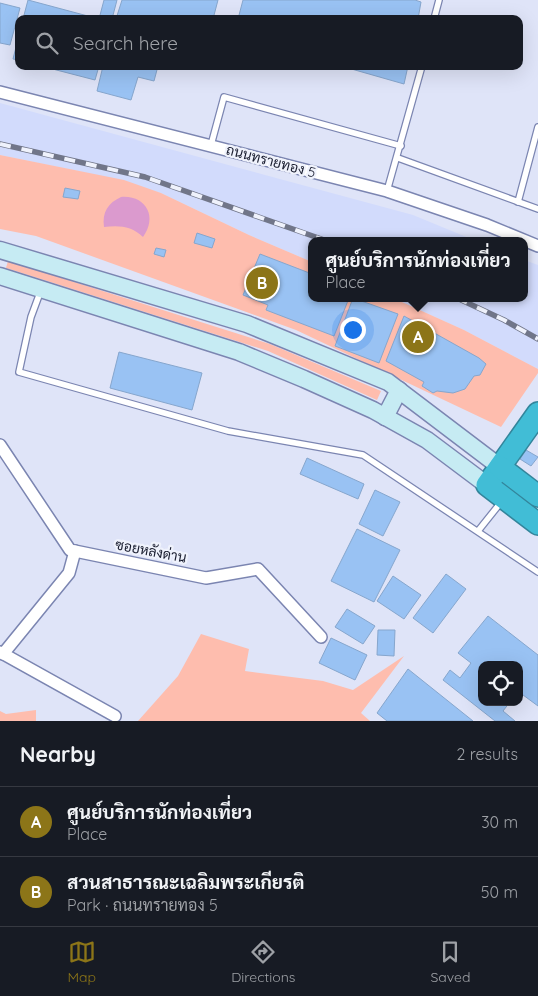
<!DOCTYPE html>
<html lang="en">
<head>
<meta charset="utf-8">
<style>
	body { margin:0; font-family:Quicksand,Sarabun,sans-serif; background:#242831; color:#f1f3f6 }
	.controls { position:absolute; right:15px; bottom:15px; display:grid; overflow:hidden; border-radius:10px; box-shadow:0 5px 20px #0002 }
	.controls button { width:45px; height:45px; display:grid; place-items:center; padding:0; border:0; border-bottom:1px solid #363941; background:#171b24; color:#f1f3f6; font:25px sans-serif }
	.you { position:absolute; left:352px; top:329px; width:18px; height:18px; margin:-12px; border:4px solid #fff; border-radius:50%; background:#1a73e8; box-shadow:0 0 0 8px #1a73e833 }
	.badge { display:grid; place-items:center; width:32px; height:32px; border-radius:50%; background:#8c7518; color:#fff; font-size:16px; font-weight:700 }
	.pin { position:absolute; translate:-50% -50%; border:2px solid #fff; box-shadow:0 1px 5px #0006 }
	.popup { position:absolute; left:308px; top:237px; width:220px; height:65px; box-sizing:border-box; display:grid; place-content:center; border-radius:10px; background:#171b24; filter:drop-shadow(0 1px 4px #0005); font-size:16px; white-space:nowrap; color:#9ea1a6 }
	.popup b { font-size:19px; color:#f1f3f6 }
	.popup::after { content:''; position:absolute; left:50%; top:100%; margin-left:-10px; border:10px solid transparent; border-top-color:#171b24 }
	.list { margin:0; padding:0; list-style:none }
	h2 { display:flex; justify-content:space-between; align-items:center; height:65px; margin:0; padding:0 20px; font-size:21px }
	h2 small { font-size:16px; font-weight:400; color:#9ea1a6 }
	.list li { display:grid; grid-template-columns:32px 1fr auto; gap:15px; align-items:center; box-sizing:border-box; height:70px; padding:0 20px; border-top:1px solid #363941 }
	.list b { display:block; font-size:19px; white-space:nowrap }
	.list p { margin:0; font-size:16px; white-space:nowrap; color:#9ea1a6 }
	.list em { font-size:16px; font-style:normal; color:#9ea1a6 }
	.icon { flex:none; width:28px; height:28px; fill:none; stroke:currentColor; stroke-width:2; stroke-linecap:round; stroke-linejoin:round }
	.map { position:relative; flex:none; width:538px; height:721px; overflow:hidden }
	.search { position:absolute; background:#171b24; box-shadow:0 5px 20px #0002; left:15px; right:15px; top:15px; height:55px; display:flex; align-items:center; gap:12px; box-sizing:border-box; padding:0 18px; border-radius:10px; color:#9ea1a6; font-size:19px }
	.sheet { height:205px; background:#171b24 }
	nav { display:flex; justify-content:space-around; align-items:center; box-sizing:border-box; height:70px; border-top:1px solid #363941; background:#171b24; font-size:14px; color:#9ea1a6 }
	nav a { display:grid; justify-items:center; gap:2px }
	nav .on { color:#8c7518 }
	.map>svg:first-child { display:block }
	.built { fill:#d2dbfc }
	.green { fill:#febdae }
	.water { fill:#db9ace }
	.building { fill:#99c2f3; stroke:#86a6cd }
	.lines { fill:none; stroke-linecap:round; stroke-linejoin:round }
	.lane-casing { stroke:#7b85b1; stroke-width:8 }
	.street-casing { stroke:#7b85b1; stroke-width:14 }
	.secondary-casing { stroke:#7b85b1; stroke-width:19 }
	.highway-casing { stroke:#33859b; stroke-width:24 }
	.lane { stroke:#fff; stroke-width:5.5 }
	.street { stroke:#fff; stroke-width:11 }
	.secondary { stroke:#c6ebf3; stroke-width:16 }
	.highway { stroke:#41bdd6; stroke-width:21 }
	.rail-casing { stroke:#717689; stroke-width:5.5 }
	.rail { stroke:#eff2fc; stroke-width:4; stroke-dasharray:11; stroke-linecap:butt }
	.labels { text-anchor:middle; stroke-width:4.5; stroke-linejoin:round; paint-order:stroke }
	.street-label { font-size:14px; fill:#181c2e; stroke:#eff2fc }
</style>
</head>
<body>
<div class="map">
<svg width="538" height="721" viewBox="0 0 538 721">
	<rect width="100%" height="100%" fill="#dfe4f8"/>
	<g class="built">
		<path d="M0 103 413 215 476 241H312V262L249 235 161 193 82 172 0 155Z"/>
		<path d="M524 260 538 265V369L464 330 393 298H524Z"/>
	</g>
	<g class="green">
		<path d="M0 155 124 180 161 193 249 235 312 262V298H393L464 330 538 369V373L501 427 296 330 36 236 0 229Z"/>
		<path d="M8 261 270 344 381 391 377 400 268 351 6 268Z"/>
		<path d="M201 634 249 649 245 671 323 681 353 690 404 656 361 713 370 721H138L178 676Z"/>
		<path d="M36 710V721H0V711L6 714Z"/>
	</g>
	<path class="water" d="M121 197C146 195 158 217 143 237 132 226 119 225 104 227 102 212 108 203 121 197Z"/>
	<g class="building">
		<path d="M28 0 99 19 104 0H117L112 19H23Z"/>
		<path d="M122 0H218L213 19H116Z"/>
		<path d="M243 0H415L421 2 418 19H238Z"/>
		<path d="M0 3 20 8 10 45 0 43Z"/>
		<path d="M19 35V60L13 59Z"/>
		<path d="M41 66H99L95 80Z"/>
		<path d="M103 66H158L154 81 138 77 131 100 97 91Z"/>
		<path d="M341 66H408L404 84Z"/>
		<path d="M65 188 80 191 78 199 63 197Z"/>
		<path d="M197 233 215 239 212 248 194 243Z"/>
		<path d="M156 248 166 250 164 257 154 254Z"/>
		<path d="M260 254 312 274V298H349L334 336 266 310 268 305 243 295Z"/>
		<path d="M353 298 398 314 379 363 335 346Z"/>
		<path d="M404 316 479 358 486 364 480 375 474 376 465 389 453 393 437 391 433 393 422 386 424 382 386 361Z"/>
		<path d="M119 352 202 373 192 410 110 388Z"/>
		<path d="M526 450 538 457 531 466 520 459Z"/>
		<path d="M307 458 364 484 358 499 300 474Z"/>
		<path d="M375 490 400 502 383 536 359 524Z"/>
		<path d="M357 529 400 550 374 602 331 581Z"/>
		<path d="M446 574 466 589 433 633 413 618Z"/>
		<path d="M393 576 421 595 404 619 377 601Z"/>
		<path d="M347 609 375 626 363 644 335 627Z"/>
		<path d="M488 616 538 655V706L519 692V665H482V702H510L503 711 515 721H495L443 680 450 670 460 678 471 663 458 653Z"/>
		<path d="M378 630H395L394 656 377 655Z"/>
		<path d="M331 638 367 655 355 680 319 663Z"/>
		<path d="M408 669 473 721H387L377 713Z"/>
	</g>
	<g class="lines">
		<g class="lane-casing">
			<g id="lane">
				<path d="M434 19 439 0"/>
				<path d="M211 145 224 97 401 146"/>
				<path d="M398 158 538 209"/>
				<path d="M387 191 422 66"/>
				<path d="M518 202 538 127"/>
				<path d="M41 290 31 317 19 372 228 431 363 455 538 572"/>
				<path d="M478 531 502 501"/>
			</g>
		</g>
		<g class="street-casing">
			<g id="street">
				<path d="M0 92 387 191 487 225 538 246"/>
				<path d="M0 445 70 550 206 578 258 569 321 637"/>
				<path d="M0 652 115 716"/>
				<path d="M3 654 69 573 75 551"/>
			</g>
		</g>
		<g class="secondary-casing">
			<g id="secondary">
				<path d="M0 250 247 324 388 382 500 467"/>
				<path d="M0 276 239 352 304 379 373 410 427 440 487 485"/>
				<path d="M385 417 399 390"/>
			</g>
		</g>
		<g class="highway-casing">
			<g id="highway">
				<path d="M538 413 487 485 538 524"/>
				<path d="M500 467 538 496"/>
			</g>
		</g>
		<use href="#lane" class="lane"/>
		<use href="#street" class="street"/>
		<use href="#secondary" class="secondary"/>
		<use href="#highway" class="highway"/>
		<g class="rail-casing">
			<g id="rail">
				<path d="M0 144 145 177 327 241"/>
				<path d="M457 298 504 320 538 339"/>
			</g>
		</g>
		<use href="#rail" class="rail"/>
	</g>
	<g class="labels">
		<g class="street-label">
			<text transform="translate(271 161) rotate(15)" y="5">ถนนทรายทอง 5</text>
			<text transform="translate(151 551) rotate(11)" y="5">ซอยหลังด่าน</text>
		</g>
	</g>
</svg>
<div class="controls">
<button><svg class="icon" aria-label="locate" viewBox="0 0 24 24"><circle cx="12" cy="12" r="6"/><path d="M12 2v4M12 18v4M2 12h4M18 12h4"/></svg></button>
</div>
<div class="you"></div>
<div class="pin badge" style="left:418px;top:337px">A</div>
<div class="popup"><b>ศูนย์บริการนักท่องเที่ยว</b>Place</div>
<div class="pin badge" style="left:262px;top:283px">B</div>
<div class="search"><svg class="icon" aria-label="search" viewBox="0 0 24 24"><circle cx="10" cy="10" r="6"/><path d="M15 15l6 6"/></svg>Search here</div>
</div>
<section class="sheet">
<h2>Nearby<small>2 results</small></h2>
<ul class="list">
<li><span class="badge">A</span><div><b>ศูนย์บริการนักท่องเที่ยว</b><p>Place</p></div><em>30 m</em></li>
<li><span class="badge">B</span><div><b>สวนสาธารณะเฉลิมพระเกียรติ</b><p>Park · ถนนทรายทอง 5</p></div><em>50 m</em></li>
</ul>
</section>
<nav>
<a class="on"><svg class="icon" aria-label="map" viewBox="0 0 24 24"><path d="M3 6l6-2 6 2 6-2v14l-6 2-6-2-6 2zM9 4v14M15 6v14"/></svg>Map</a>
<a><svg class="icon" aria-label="directions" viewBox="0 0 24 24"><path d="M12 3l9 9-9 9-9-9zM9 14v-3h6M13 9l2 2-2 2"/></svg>Directions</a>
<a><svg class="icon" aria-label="saved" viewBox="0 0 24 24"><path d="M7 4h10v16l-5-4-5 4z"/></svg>Saved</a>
</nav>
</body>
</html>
